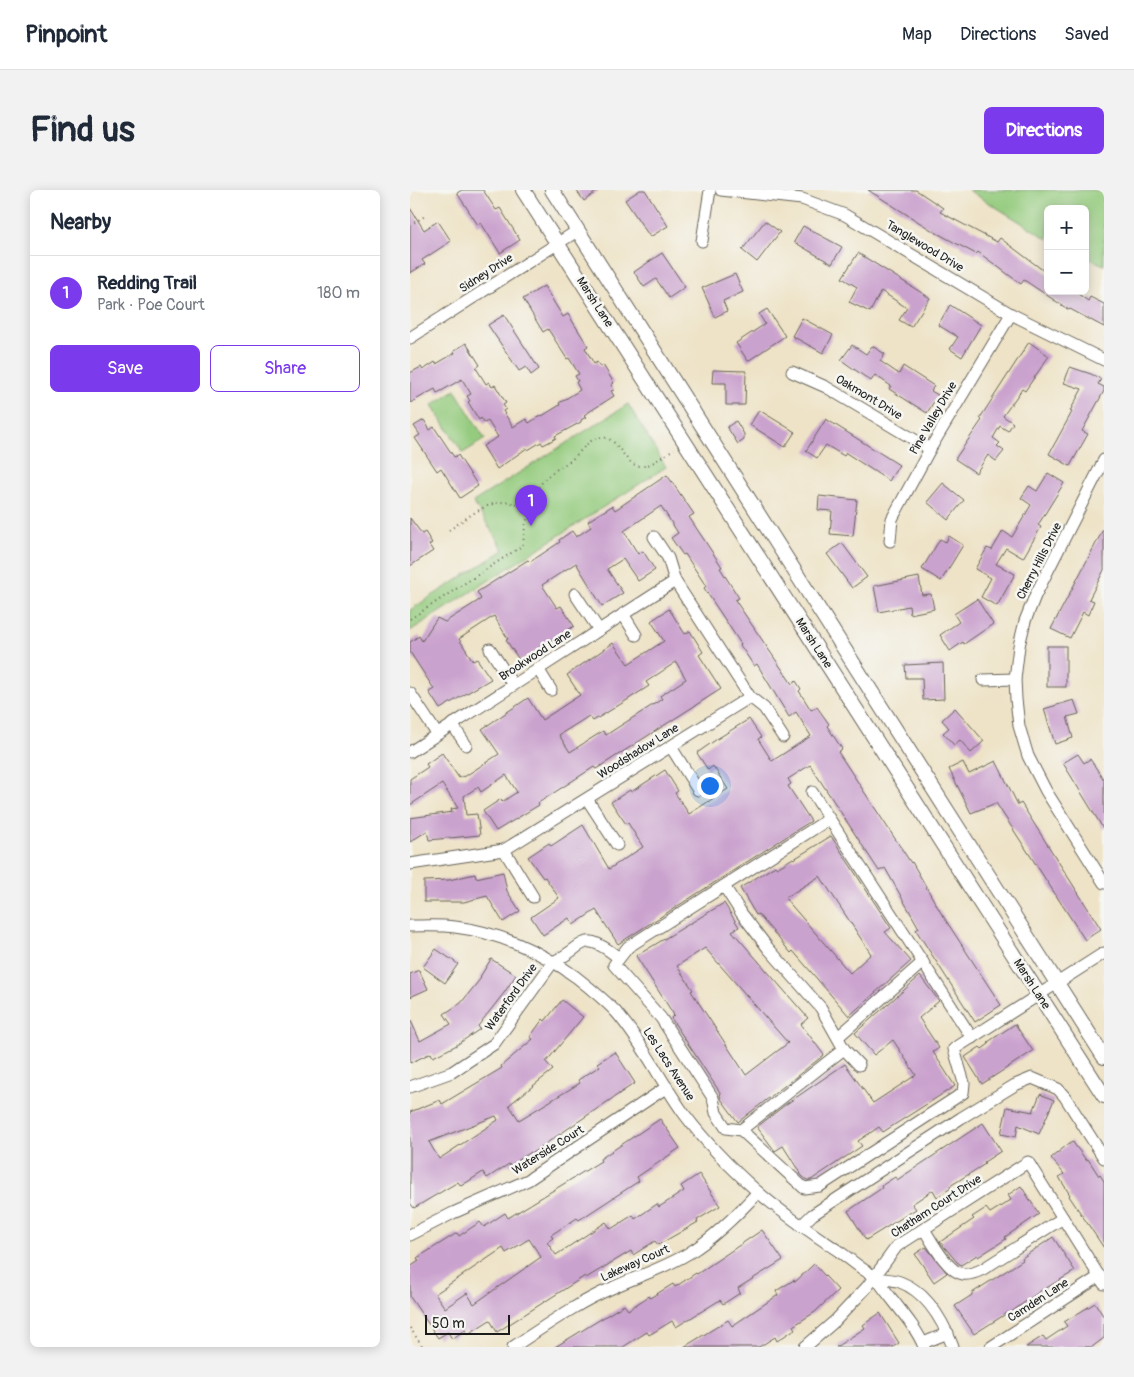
<!DOCTYPE html>
<html lang="en">
<head>
<meta charset="utf-8">
<style>
	body { margin:0; font-family:Pangolin,sans-serif; background:#f2f2f3; color:#1f2937 }
	.controls { position:absolute; right:15px; top:15px; display:grid; overflow:hidden; border-radius:8px; box-shadow:0 2px 12px #0003 }
	.controls button { width:45px; height:45px; display:grid; place-items:center; padding:0; border:0; border-bottom:1px solid #e0e1e3; background:#fff; color:#1f2937; font:25px sans-serif }
	.scale { position:absolute; left:15px; bottom:12px; width:85px; box-sizing:border-box; padding-left:5px; border:2px solid #1c1c1c; border-top:0; font-size:14px; line-height:18px; white-space:nowrap; color:#1c1c1c; -webkit-text-stroke:4px #f6f6f2; paint-order:stroke }
	.you { position:absolute; left:299px; top:595px; width:18px; height:18px; margin:-12px; border:4px solid #fff; border-radius:50%; background:#1a73e8; box-shadow:0 0 0 8px #1a73e833 }
	.badge { display:grid; place-items:center; width:32px; height:32px; border-radius:50%; background:#7c3aed; color:#fff; font-size:16px; font-weight:700 }
	.pin { position:absolute; translate:-50% -41px; filter:drop-shadow(0 1px 2px #0008) }
	.pin::after { content:''; position:absolute; top:26px; width:18px; height:15px; background:inherit; clip-path:polygon(0 0,100% 0,50% 100%) }
	.list { margin:0; padding:0; list-style:none }
	h2 { display:flex; justify-content:space-between; align-items:center; height:65px; margin:0; padding:0 20px; font-size:21px }
	h2 small { font-size:16px; font-weight:400; color:#747a83 }
	.list li { display:grid; grid-template-columns:32px 1fr auto; gap:15px; align-items:center; box-sizing:border-box; height:75px; padding:0 20px; border-top:1px solid #e0e1e3 }
	.list b { display:block; font-size:19px; white-space:nowrap }
	.list p { margin:0; font-size:16px; white-space:nowrap; color:#747a83 }
	.list em { font-size:16px; font-style:normal; color:#747a83 }
	.actions { display:flex; gap:10px; padding:15px 20px }
	.actions a { flex:1; padding:11px 0; border:1px solid #7c3aed; border-radius:8px; text-align:center; font-size:18px; color:#7c3aed }
	.actions .main { background:#7c3aed; color:#fff }
	.map { position:relative; flex:none; width:694px; height:1157px; overflow:hidden; border-radius:8px }
	header { display:flex; align-items:center; gap:30px; box-sizing:border-box; height:70px; padding:0 25px; background:#fff; border-bottom:1px solid #e0e1e3 }
	header strong { font-size:24px }
	nav { display:flex; gap:28px; margin-inline-start:auto; font-size:18px }
	.intro { display:flex; align-items:center; justify-content:space-between; box-sizing:border-box; height:120px; padding:0 30px }
	h1 { margin:0; font-size:35px }
	.button { padding:12px 22px; border-radius:8px; background:#7c3aed; color:#fff; font-size:18px; font-weight:700 }
	main { display:flex; gap:30px; padding:0 30px }
	aside { flex:1; background:#fff; border-radius:8px; box-shadow:0 2px 12px #0003 }
	.map>svg:first-child { display:block }
	.green { fill:#94cb7e; stroke:#58744d }
	.building { fill:#caa2ce; fill-rule:evenodd }
	.lines { fill:none; stroke-linecap:round; stroke-linejoin:round }
	.minor-casing { stroke:#666258; stroke-width:13 }
	.major-casing { stroke:#666258; stroke-width:16 }
	.path { stroke:#666258; stroke-width:2; stroke-dasharray:1 4; stroke-linecap:butt }
	.minor { stroke:#fff; stroke-width:11 }
	.major { stroke:#fff; stroke-width:14 }
	.labels { text-anchor:middle; stroke-width:5; stroke-linejoin:round; paint-order:stroke }
	.street-label { font-size:12px; fill:#1c1c1c; stroke:#f6f6f2 }
</style>
</head>
<body>
<header>
<strong>Pinpoint</strong>
<nav><a>Map</a><a>Directions</a><a>Saved</a></nav>
</header>
<div class="intro"><h1>Find us</h1><a class="button">Directions</a></div>
<main>
<aside>
<h2>Nearby<small></small></h2>
<ul class="list">
<li><span class="badge">1</span><div><b>Redding Trail</b><p>Park · Poe Court</p></div><em>180 m</em></li>
</ul>
<div class="actions"><a class="main">Save</a><a>Share</a></div>
</aside>
<div class="map">
<svg width="694" height="1157" viewBox="0 0 694 1157">
	<rect width="100%" height="100%" fill="#f6f6f2"/>
	<filter id="ink" filterUnits="userSpaceOnUse"><feTurbulence type="fractalNoise" baseFrequency=".02" numOctaves="2"/><feDisplacementMap in="SourceGraphic" scale="10" xChannelSelector="R" yChannelSelector="G"/><feConvolveMatrix kernelMatrix="1 2 1 2 8 2 1 2 1" color-interpolation-filters="sRGB"/></filter>
	<filter id="wash" filterUnits="userSpaceOnUse"><feTurbulence type="fractalNoise" baseFrequency=".0096" numOctaves="4" result="noise"/><feDisplacementMap in="SourceGraphic" scale="20" xChannelSelector="R" yChannelSelector="G"/><feGaussianBlur stdDeviation="1.12" result="paint"/><feColorMatrix in="noise" values="0 0 0 0 0 0 0 0 0 0 0 0 0 0 0 0 0 1.4 0 .05"/><feComposite in="paint" operator="in"/></filter>
	<g filter="url(#wash)">
		<rect width="100%" height="100%" fill="#eee3c7"/>
		<g class="green">
			<path d="M558 0H694V75L675 67V19H638V49Z"/>
			<path d="M45 200 75 249 53 263 22 215Z"/>
			<path d="M218 214 256 277 0 441V420L94 360 63 312Z"/>
		</g>
		<g id="blocks">
			<g class="building">
				<path d="M52 0H73L86 20 90 18 110 50 90 63 71 33 68 35 47 3Z"/>
				<path d="M166 0H189L174 11Z"/>
				<path d="M230 0H235L258 36 240 47 215 10Z"/>
				<path d="M458 0H506L533 18 530 22 587 52 590 48 638 84V101H664L678 111 680 107 694 114V137L660 119 659 120 614 90 611 94 568 62 566 64 523 41Z"/>
				<path d="M0 18 14 40 28 31 41 51 12 70 15 74 0 83Z"/>
				<path d="M355 31 370 42 347 72 332 60Z"/>
				<path d="M393 36 432 57 422 74 384 52Z"/>
				<path d="M252 63 275 97 259 108 246 89 234 97 224 82Z"/>
				<path d="M448 63 520 108 501 137 489 130 497 118 471 101 460 122 439 112 447 97 432 88Z"/>
				<path d="M325 84 333 102 313 111 317 121 305 127 292 98Z"/>
				<path d="M134 96 153 127 158 124 178 156 175 158 184 174 187 172 190 177 193 175 204 193 201 195 204 200 201 201 204 206 174 225 176 227 171 230V232L145 246 146 248 139 252 133 255 131 252 118 260 117 258 87 279 73 256 88 247 78 231 74 233 71 228 69 230 58 212 60 211 57 206 61 204 52 189 33 200 27 203 25 199 0 213V183L11 177 13 180 25 172 26 174 45 163 44 161 56 153 70 175 66 178 76 194 79 192 82 197 85 195 96 213 93 215 96 219 93 221 103 237 116 229 119 233 131 225 132 226 150 215 149 213 170 200 166 192 168 191 165 186 169 184 159 168 157 169 138 139 133 142 113 109Z"/>
				<path d="M540 115 571 135 552 167 540 159 548 147 528 135Z"/>
				<path d="M357 119 375 146 338 171 326 153 355 134 349 124Z"/>
				<path d="M94 125 129 179 121 185 116 177 109 181 78 135Z"/>
				<path d="M392 128 423 145 413 163 382 146Z"/>
				<path d="M619 152 639 166 615 201 612 199 593 226 603 233 598 241 590 236 583 248 590 253 587 256 594 261 586 271 578 265 566 283 545 269 572 230 570 228Z"/>
				<path d="M442 155 456 164 462 156 475 164 470 171 489 184 493 176 524 196 521 201 528 205 517 223 479 199 481 196 465 185 461 191 431 170Z"/>
				<path d="M660 177 681 184 691 189 688 194 694 197V201L672 241 678 244 660 276 639 264 662 222 660 221 672 199 654 193Z"/>
				<path d="M303 180 336 181 335 215H316V193H302Z"/>
				<path d="M349 220 385 242 375 257 340 235Z"/>
				<path d="M416 229 489 275 479 291 436 263 434 266 416 255 407 268 396 261Z"/>
				<path d="M14 230 20 240 24 237 44 267 48 265 68 296 50 308 31 278 27 281 5 248 10 245 4 236Z"/>
				<path d="M326 231 334 244V250L328 254 317 237Z"/>
				<path d="M638 283 654 293 628 335 631 337 613 368 596 358 586 374 605 384 587 416 571 407 581 388 565 379 577 358 582 360 593 341 602 347 621 315 611 308 619 296 627 301Z"/>
				<path d="M257 285 284 324 279 327 312 377 310 378 329 408 325 410 382 494 386 491 391 499 389 501 401 520 407 517 419 534 417 536 432 559 428 562 501 673 502 672 531 723 591 815 565 832 506 740 509 738 475 678 469 681 400 575 378 589 381 594 378 596 401 631 208 754 186 720 163 735 159 728 133 745 121 727 149 708 135 687 133 688 118 667 139 653 141 656 173 635 199 679 233 657 218 633 216 634 201 612 220 600 221 602 255 580 268 601 265 603 279 624 318 599 303 576 298 580 287 563 307 549 339 529 351 547 348 549 362 571 401 546 386 522 379 527 347 474 344 476 330 455 331 454 294 398 296 396 275 364 273 365 261 348 268 343 251 316 214 341 228 364 233 361 245 380 228 391 213 369 197 379 213 403 192 416 166 373 132 395 147 418 151 416 164 436 110 471 96 450 98 449 84 426 49 449 63 471 67 469 81 489 30 519 19 502 24 499 0 462V452L9 446 12 451 27 428 35 432 71 409 67 402 118 370 120 372 150 352 149 350 162 341 166 347 181 337 178 331 202 316 205 320Z"/>
				<path d="M533 293 554 310 538 330 517 312Z"/>
				<path d="M409 306 447 310 443 346 420 344 422 321 408 320Z"/>
				<path d="M0 328 12 344 15 342 22 353 19 355 23 361 0 376Z"/>
				<path d="M694 338V380L679 409 684 411 678 425 673 422 660 448 641 439Z"/>
				<path d="M539 346 553 355 531 391 512 379 530 349 536 352Z"/>
				<path d="M432 353 457 387 442 398 417 364Z"/>
				<path d="M509 387 512 405 521 404 524 419 500 424 499 416 469 422 464 396Z"/>
				<path d="M567 409 583 434 554 454 553 452 540 461 530 445 549 432 544 424Z"/>
				<path d="M259 419 275 444 280 441 293 462 289 465 311 499 214 561 186 579 184 577 128 613 129 615 86 641 73 621 91 609 92 612 107 602 96 585 71 602 68 597 54 606 56 625 67 624 70 645 19 650 17 641 0 652V628L42 622 41 619 48 618 32 594 0 615V589L18 577 16 574 32 563 49 588 53 586 54 587 89 564 72 539 118 508 132 530 170 505 157 485 203 453 218 474 254 451 241 431ZM266 472 276 489 250 506 252 509 196 545 193 541 160 562 149 545 179 526 183 531 214 512 239 496 236 492Z"/>
				<rect x="637" y="456" width="19" height="41"/>
				<path d="M533 473 534 509 513 510 512 488H496L495 475Z"/>
				<path d="M664 510 669 524 657 527 663 548 645 554 634 519Z"/>
				<path d="M545 518 574 551 561 563 550 550 544 555 533 543 539 538 532 530Z"/>
				<path d="M668 564 674 573 680 569 694 590V640L653 573Z"/>
				<path d="M586 571 608 615 611 613 691 739 675 750 586 613 561 623 539 579 553 572 559 584Z"/>
				<path d="M421 646 481 738 475 742 501 771 439 826 383 761 381 763 348 724 346 725 330 698 365 676 367 678 383 668 384 669ZM410 686 461 764 440 783 375 708Z"/>
				<path d="M93 682 97 701 110 721 93 732 77 706 54 712H14V691L39 690 65 684 66 688Z"/>
				<path d="M314 713 329 737 322 741 398 828 391 834 414 865 328 932 311 909 310 905 311 904 261 828 264 825 226 766ZM295 758 378 853 336 885 281 801 283 800 267 776Z"/>
				<path d="M26 759 48 774 35 793 13 777Z"/>
				<path d="M81 769 106 785 94 803 68 836 70 839 45 856 23 867 21 863 0 873V829L10 851 41 834 34 824 51 813 71 788 70 787Z"/>
				<path d="M9 780 18 799 0 807V784Z"/>
				<path d="M510 786 529 811 509 828 529 858 523 862 545 896 473 942 469 937 448 951 452 956 401 990H397L392 986 373 956 365 961 347 937 375 915 435 874 463 913 506 885 483 850 464 865 445 843Z"/>
				<path d="M152 810 173 827 136 872 143 880 99 915 109 930 170 893 168 890 190 876 187 873 205 862 225 893 122 963 121 962 100 976 99 974 77 988 73 982 51 996 48 992 4 1018 0 1013V922L30 910 32 914 92 878 91 876 123 849 120 847 133 829 135 831ZM86 926 88 930 29 969 19 952Z"/>
				<path d="M605 834 623 861 572 894 555 867 570 857 572 859 579 854 578 852Z"/>
				<path d="M630 904 644 910 629 944 608 935 606 947 591 944 597 917 623 922Z"/>
				<path d="M250 929 270 958 227 987 229 991 169 1030 167 1028 141 1045 143 1048 137 1052 146 1065 196 1032 201 1039 223 1025 225 1029 247 1014 249 1017 274 1001 271 996 289 984 310 1016 287 1030 288 1032 248 1055 245 1051 223 1065 221 1061 176 1088 175 1086 87 1142 80 1130 58 1144 55 1140 42 1149 38 1142 28 1148 0 1107V1077L9 1071 7 1068 47 1043 49 1046 70 1032 74 1037 95 1023 98 1028 191 971 190 969ZM119 1049 131 1067 64 1114 57 1103 35 1118 25 1104 93 1058 96 1063Z"/>
				<path d="M573 933 591 961 574 972 575 974 540 996 541 998 527 1007 523 1000 502 1014 506 1019 456 1050 438 1021 472 998 471 996 485 987 487 990Z"/>
				<path d="M662 951 676 970 678 969 689 986 690 985 694 991V1058L659 1006 660 1005 649 987 654 984 641 968Z"/>
				<path d="M611 996 629 1024 595 1047 596 1049 568 1067 567 1065 551 1075 547 1072 530 1052 564 1029 562 1027 576 1018 580 1023 601 1010 598 1005Z"/>
				<path d="M352 1040 373 1070 328 1098 330 1103 313 1114 310 1110 266 1137 262 1131 239 1145 237 1142 213 1157H145L214 1115 218 1120 239 1106 240 1108 263 1094 265 1097 286 1083 287 1084Z"/>
				<path d="M643 1047 665 1081 633 1100V1099L600 1123 599 1122 564 1144 545 1116 562 1105V1103L613 1070 612 1068Z"/>
				<path d="M516 1057 537 1083 524 1092 505 1064Z"/>
				<path d="M404 1074 428 1100 405 1122 383 1136 385 1139 367 1151 365 1147 349 1157H274L318 1130 322 1136 368 1105 366 1101 384 1090 385 1092Z"/>
				<path d="M685 1113 694 1127V1148L682 1157H616L633 1146 636 1150 657 1136 654 1132Z"/>
				<path d="M470 1123 489 1153 483 1157H426L455 1138 453 1135Z"/>
			</g>
		</g>
	</g>
	<g filter="url(#ink)">
		<use href="#blocks" fill-opacity="0" stroke="#666258" stroke-width="1"/>
		<g class="lines">
			<g class="minor-casing">
				<g id="minor">
					<path d="M311 0 392 9 435 25 601 124 694 170"/>
					<path d="M292 51 300 0"/>
					<path d="M0 148 167 41"/>
					<path d="M382 182 416 197 520 259"/>
					<path d="M694 270 625 406 615 431 609 456 605 489 606 509 609 536 618 566 636 601 694 693"/>
					<path d="M244 347 258 368 265 391 340 507 354 518 373 547"/>
					<path d="M480 351 482 329 520 259 601 124"/>
					<path d="M165 404 189 440"/>
					<path d="M213 424 226 445"/>
					<path d="M80 459 103 495"/>
					<path d="M128 479 141 500"/>
					<path d="M573 490 605 489"/>
					<path d="M0 503 27 544"/>
					<path d="M42 534 56 555"/>
					<path d="M261 557 288 600"/>
					<path d="M0 562 265 391"/>
					<path d="M402 602 562 848"/>
					<path d="M177 609 207 655"/>
					<path d="M419 629 218 757 204 775 251 828 303 908 306 923 316 938 331 940 394 998 410 996 553 903 554 893 544 859 694 763"/>
					<path d="M94 660 123 707"/>
					<path d="M0 674 94 660 340 507"/>
					<path d="M314 696 332 724 358 758 411 818 434 859 449 875"/>
					<path d="M0 736C15 736 30 735 45 737 88 742 132 762 166 787 180 798 194 809 206 822 233 853 251 892 275 925 296 953 322 979 348 1002 373 1024 402 1043 430 1062 441 1070 452 1080 464 1086 472 1090 482 1089 490 1092 517 1102 533 1131 543 1157"/>
					<path d="M428 847 513 772"/>
					<path d="M0 897 42 882 84 854 143 772C177 756 171 738 209 768"/>
					<path d="M331 940 434 859"/>
					<path d="M391 1036 402 1025 551 928 605 895 622 888 648 899 655 907 694 968"/>
					<path d="M514 1039C522 1052 538 1082 553 1084 560 1085 567 1082 573 1079L653 1028"/>
					<path d="M0 1045 43 1023 118 990 257 897"/>
					<path d="M465 1086C479 1108 506 1135 514 1157"/>
					<path d="M513 1153 538 1143"/>
					<path d="M103 1157C135 1136 167 1113 202 1098 228 1086 255 1078 279 1063 305 1047 327 1025 348 1002"/>
					<path d="M395 1157 425 1131 457 1097 487 1056 618 972 694 1094"/>
					<path d="M581 1157 690 1086"/>
				</g>
			</g>
			<g class="major-casing">
				<g id="major">
					<path d="M113 0 694 906"/>
					<path d="M142 0 694 867"/>
				</g>
			</g>
			<g class="path">
				<path d="M0 35 15 26"/>
				<path d="M39 340C56 329 76 311 97 312 105 313 113 317 120 320"/>
				<path d="M0 429 112 356C114 350 114 344 115 337 118 324 122 309 129 297 136 284 150 278 161 270 169 264 177 251 187 248 210 242 212 279 234 276 244 274 255 264 264 259"/>
				<path d="M0 1138 13 1157"/>
			</g>
			<use href="#minor" class="minor"/>
			<use href="#major" class="major"/>
		</g>
	</g>
	<g class="labels">
		<g class="street-label">
			<text transform="translate(515 56) rotate(31)" y="4">Tanglewood Drive</text>
			<text transform="translate(76 83) rotate(-33)" y="4">Sidney Drive</text>
			<text transform="translate(185 112) rotate(57)" y="4">Marsh Lane</text>
			<text transform="translate(459 207) rotate(31)" y="4">Oakmont Drive</text>
			<text transform="translate(523 228) rotate(-60)" y="4">Pine Valley Drive</text>
			<text transform="translate(629 371) rotate(-63)" y="4">Cherry Hills Drive</text>
			<text transform="translate(404 453) rotate(57)" y="4">Marsh Lane</text>
			<text transform="translate(125 465) rotate(-33)" y="4">Brookwood Lane</text>
			<text transform="translate(228 561) rotate(-32)" y="4">Woodshadow Lane</text>
			<text transform="translate(622 794) rotate(57)" y="4">Marsh Lane</text>
			<text transform="translate(101 807) rotate(-54)" y="4">Waterford Drive</text>
			<text transform="translate(259 874) rotate(57)" y="4">Les Lacs Avenue</text>
			<text transform="translate(138 960) rotate(-32)" y="4">Waterside Court</text>
			<text transform="translate(526 1016) rotate(-33)" y="4">Chatham Court Drive</text>
			<text transform="translate(225 1073) rotate(-24)" y="4">Lakeway Court</text>
			<text transform="translate(628 1110) rotate(-33)" y="4">Camden Lane</text>
		</g>
	</g>
</svg>
<div class="controls">
<button>+</button>
<button>−</button>
</div>
<div class="scale">50 m</div>
<div class="you"></div>
<div class="pin badge" style="left:121px;top:336px">1</div>
</div>
</main>
</body>
</html>
